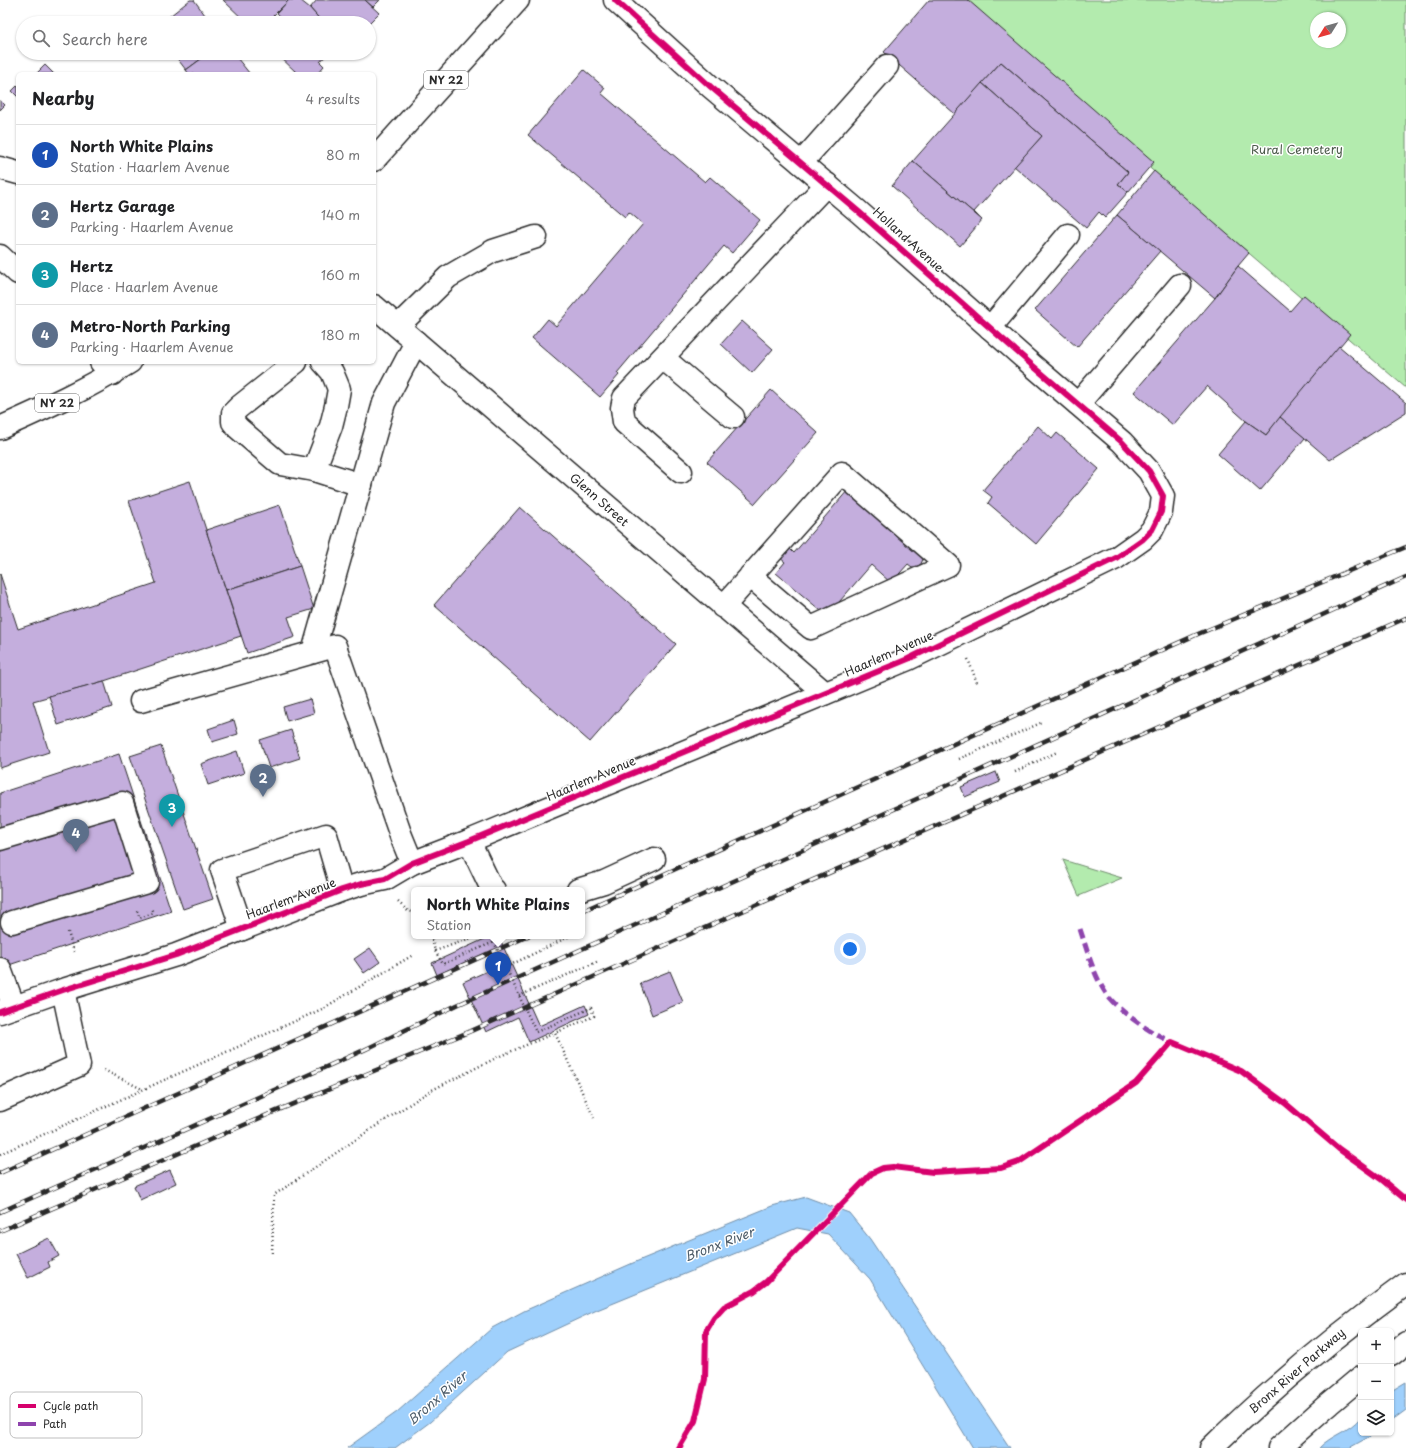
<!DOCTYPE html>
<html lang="en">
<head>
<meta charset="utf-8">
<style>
	body { margin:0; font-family:"Playpen Sans",sans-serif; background:#f6f6f6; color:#202124 }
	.controls { position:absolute; right:12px; bottom:12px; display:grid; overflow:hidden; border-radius:6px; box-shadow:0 1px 3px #0004 }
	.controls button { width:36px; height:36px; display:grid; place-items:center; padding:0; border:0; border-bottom:1px solid #e0e0e0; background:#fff; color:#202124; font:20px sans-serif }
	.compass { position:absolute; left:1310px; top:12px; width:36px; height:36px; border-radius:50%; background:#fff; box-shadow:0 1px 3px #0004; rotate:233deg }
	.you { position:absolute; left:850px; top:949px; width:14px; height:14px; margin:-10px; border:3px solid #fff; border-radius:50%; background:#1a73e8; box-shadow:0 0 0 6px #1a73e833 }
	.badge { display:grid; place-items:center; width:26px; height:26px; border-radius:50%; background:#c8321e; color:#fff; font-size:13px; font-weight:700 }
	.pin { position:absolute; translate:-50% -33px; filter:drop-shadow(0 1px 2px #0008) }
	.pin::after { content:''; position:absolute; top:21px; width:14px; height:12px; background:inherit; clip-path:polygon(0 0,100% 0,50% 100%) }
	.popup { position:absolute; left:411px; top:887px; width:174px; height:52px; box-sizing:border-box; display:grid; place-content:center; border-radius:6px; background:#fff; filter:drop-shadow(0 1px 3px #0005); font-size:13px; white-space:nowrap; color:#757577 }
	.popup b { font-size:15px; color:#202124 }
	.popup::after { content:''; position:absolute; left:50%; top:100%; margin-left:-8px; border:8px solid transparent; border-top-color:#fff }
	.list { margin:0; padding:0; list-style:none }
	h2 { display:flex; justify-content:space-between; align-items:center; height:52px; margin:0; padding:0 16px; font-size:17px }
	h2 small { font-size:13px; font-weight:400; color:#757577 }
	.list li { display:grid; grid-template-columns:26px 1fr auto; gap:12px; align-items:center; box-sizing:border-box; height:60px; padding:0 16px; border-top:1px solid #e0e0e0 }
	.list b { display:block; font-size:15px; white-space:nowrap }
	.list p { margin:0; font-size:13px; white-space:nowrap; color:#757577 }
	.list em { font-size:13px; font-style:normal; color:#757577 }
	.icon { flex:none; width:22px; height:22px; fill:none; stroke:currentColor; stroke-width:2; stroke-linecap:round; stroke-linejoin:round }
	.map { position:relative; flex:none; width:1406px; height:1448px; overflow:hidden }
	.search { position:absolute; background:#fff; box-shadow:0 1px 3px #0004; left:16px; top:16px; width:360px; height:44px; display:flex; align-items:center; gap:10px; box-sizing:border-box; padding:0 14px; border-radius:22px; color:#757577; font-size:15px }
	.panel { position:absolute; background:#fff; box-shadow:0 1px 3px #0004; left:16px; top:72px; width:360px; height:292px; border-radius:6px }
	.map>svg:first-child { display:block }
	.green { fill:#b3ebae; stroke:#6f8b6c; fill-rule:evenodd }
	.water { fill:#9fd0fc; stroke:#718ea8 }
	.building { fill:#c4aedd; stroke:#2b2b2b }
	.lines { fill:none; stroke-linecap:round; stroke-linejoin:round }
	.minor-casing { stroke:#2b2b2b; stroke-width:25 }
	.major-casing { stroke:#2b2b2b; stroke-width:25 }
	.highway-casing { stroke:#2b2b2b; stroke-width:25 }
	.path { stroke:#2b2b2b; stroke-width:2.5; stroke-dasharray:1 3; stroke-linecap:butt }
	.minor { stroke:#fff; stroke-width:22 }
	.major { stroke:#fff; stroke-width:22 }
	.highway { stroke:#fff; stroke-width:22 }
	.rail-casing { stroke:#2b2b2b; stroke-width:4.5 }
	.rail { stroke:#fff; stroke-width:3; stroke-dasharray:9; stroke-linecap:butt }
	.path-bridge { stroke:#2b2b2b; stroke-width:2.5; stroke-dasharray:1 3; stroke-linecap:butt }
	.quiet { stroke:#8e44ad; stroke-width:5; stroke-dasharray:10 5; stroke-linecap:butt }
	.cycleway-casing { stroke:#fff; stroke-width:8 }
	.cycleway { stroke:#d6006c; stroke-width:6 }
	.labels { text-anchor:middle; stroke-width:3; stroke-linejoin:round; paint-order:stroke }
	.shield { fill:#fff; stroke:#6b6b6b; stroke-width:1 }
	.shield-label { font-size:11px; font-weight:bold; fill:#2b2b2b }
	.park-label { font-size:12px; fill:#4d5b4c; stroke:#fff }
	.street-label { font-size:12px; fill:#2b2b2b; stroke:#fff }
	.water-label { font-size:13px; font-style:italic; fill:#4e5d6a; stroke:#fff }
	.key { fill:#fff; stroke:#bfbfbf; stroke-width:1 }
	.key-label { font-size:11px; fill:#2b2b2b }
</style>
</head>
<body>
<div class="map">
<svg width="1406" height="1448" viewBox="0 0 1406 1448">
	<rect width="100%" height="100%" fill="#fff"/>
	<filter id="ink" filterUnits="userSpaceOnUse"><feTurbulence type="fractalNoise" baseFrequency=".025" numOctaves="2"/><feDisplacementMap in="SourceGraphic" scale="8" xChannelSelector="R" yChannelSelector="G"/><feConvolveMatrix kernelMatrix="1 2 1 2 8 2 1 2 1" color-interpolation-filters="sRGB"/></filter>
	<g filter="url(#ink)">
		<g class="green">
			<path d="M954 0H1406V388ZM1316 18H1340V42H1316Z"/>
			<path d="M1063 860 1122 878 1079 896Z"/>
		</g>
		<g class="water">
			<path d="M806 1197 849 1213 870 1239 1010 1448H973L870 1279 828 1234 797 1228 597 1310 507 1352 430 1422 395 1448H347L397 1412 492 1328 524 1311 633 1263 772 1206Z"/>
			<path d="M1406 1382V1410L1391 1421V1391Z"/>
			<path d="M1361 1417V1433H1376L1349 1448H1319C1331 1435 1349 1432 1361 1417Z"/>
		</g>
		<g class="building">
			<path d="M190 0H194L208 19 202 23H161Z"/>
			<path d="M223 0H289L266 23H247Z"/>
			<path d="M289 0H300L310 8 323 23H287L277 13Z"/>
			<path d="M317 0H365L379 13 369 23H323L310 8Z"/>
			<path d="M365 0H380L373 7Z"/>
			<path d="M929 0H968L1154 162 1128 192 1118 184 1128 172 1001 62 955 114 884 52Z"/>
			<path d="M173 53H209L186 70Z"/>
			<path d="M209 53H233L250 74H189L186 70Z"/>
			<path d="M276 53H328L320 62 324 66 317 74H298Z"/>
			<path d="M1001 62 1128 172 1118 184 1128 192 1105 218 1099 212 1086 228 1014 166 1042 136 982 83Z"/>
			<path d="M45 65 54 74H36Z"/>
			<path d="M584 70 605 88 601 93 705 182 710 177 760 220 732 253 724 246 617 373 619 375 600 397 532 338 548 319 556 326 643 224 629 212 625 217 528 135Z"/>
			<path d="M982 83 1042 136 974 212 982 220 913 161Z"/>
			<path d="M18 85V97L12 91Z"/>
			<path d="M0 100 5 105 0 110Z"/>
			<path d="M913 161 982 220 960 246 892 186Z"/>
			<path d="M1154 171 1249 253 1238 266 1215 298 1117 215Z"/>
			<path d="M1117 215 1160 251 1077 347 1035 310Z"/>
			<path d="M1238 266 1290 311 1304 295 1350 334 1266 435 1246 421 1207 386 1173 425 1134 392 1215 298Z"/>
			<path d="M742 321 773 349 752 373 721 344Z"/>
			<path d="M1339 346 1406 403V412L1330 460 1280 417Z"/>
			<path d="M771 390 818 433 755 504 707 462Z"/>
			<path d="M1280 417 1305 438 1260 491 1218 454 1246 421 1266 435Z"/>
			<path d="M1038 426 1052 439 1057 433 1099 469 1036 544 988 503 992 497 983 490Z"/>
			<path d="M190 481 241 636 104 681 33 701 49 752 0 768V574L18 629 156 583 129 501Z"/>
			<path d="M848 490 923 556V559L921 564 918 566 912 567 908 564 891 583 871 565 827 616 776 573 785 562 780 558 788 547 794 553Z"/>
			<path d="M280 505 300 566 226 590 206 530Z"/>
			<path d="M520 507 676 644 590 742 434 605Z"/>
			<path d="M300 566 314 609 288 617 295 637 247 653 226 590Z"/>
			<path d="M104 681 112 707 58 725 49 696Z"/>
			<path d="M310 699 314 713 287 721 283 707Z"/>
			<path d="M234 720 238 734 212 742 208 729Z"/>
			<path d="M291 730 300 758 269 768 260 740Z"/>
			<path d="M161 746 213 899 183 909 130 756Z"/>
			<path d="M237 751 244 773 208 785 201 764Z"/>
			<path d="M119 754 171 911 0 968V793Z"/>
			<path d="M996 772 1000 782 965 797 961 787Z"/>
			<path d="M488 936H500L499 937 539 1026 585 1005 589 1014 529 1042 518 1017 486 1032 463 982 494 968 487 952 437 975 432 963 489 937Z"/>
			<path d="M370 948 380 962 364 973 354 959Z"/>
			<path d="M670 971 683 1002 652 1015 640 983Z"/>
			<path d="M170 1170 176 1183 140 1200 134 1186Z"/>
			<path d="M49 1238 59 1256 48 1262 50 1267 28 1278 16 1254Z"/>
		</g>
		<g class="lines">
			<g class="minor-casing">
				<g id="minor">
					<path d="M801 163 887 66"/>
					<path d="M0 168 18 173"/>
					<path d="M0 256 18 273"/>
					<path d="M374 306 825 693"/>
					<path d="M398 326 448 277 493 251 536 237"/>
					<path d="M990 328 1068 235"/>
					<path d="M663 358 733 417"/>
					<path d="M101 362 112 374"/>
					<path d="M296 362 239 407 233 413V422L238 428 280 464 314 470 361 485"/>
					<path d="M1078 404 1180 285"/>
					<path d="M314 470 331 426 336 406 339 389 332 372 323 362"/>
					<path d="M681 472 624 422 622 408 624 398 827 184"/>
					<path d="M723 607 842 473 948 565 811 628 750 576"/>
					<path d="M313 652 384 403 416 342"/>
					<path d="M141 701 335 646 401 836 412 863"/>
					<path d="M0 839 122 803 147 882 12 922"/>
					<path d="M469 841 492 889 494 890"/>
					<path d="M578 890 604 882 654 859"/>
					<path d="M242 929 222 870 326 835 342 890"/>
					<path d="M0 969 14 1007"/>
					<path d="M0 1012 63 990 176 955 342 890 361 884 385 879 412 863 469 841 908 659 1116 558 1143 539 1152 530 1161 512 1163 496 1149 471 1122 442 1032 365 859 212 711 87 615 0"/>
					<path d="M0 1100 79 1065 63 990"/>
				</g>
			</g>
			<g class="major-casing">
				<g id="major">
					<path d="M374 160 518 0"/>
					<path d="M0 428C45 408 89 388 130 362"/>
				</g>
			</g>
			<g class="highway-casing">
				<g id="highway">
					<path d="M1391 1355 1406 1343"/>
					<path d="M1211 1448C1272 1388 1337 1334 1406 1284"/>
					<path d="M1279 1448 1324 1408 1361 1377"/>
				</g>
			</g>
			<g class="path">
				<path d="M968 659 977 683"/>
				<path d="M959 759 1043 722"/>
				<path d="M1015 772 1057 752"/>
				<path d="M398 902 408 911 414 912"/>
				<path d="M137 911 140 918 153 913 151 908"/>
				<path d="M582 930 585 929"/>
				<path d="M68 932 74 952"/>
				<path d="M431 936 435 951 443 964 494 942"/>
				<path d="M435 951 477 936"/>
				<path d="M506 967 570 936"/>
				<path d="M519 996 599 961"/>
				<path d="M536 1032 591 1008 594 1016 555 1033 594 1118"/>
				<path d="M104 1070 142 1089"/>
				<path d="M0 1154 322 1009 413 955"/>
				<path d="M272 1253 274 1195 373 1128 430 1091 500 1056 555 1033"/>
			</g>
			<use href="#minor" class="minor"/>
			<use href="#major" class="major"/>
			<use href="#highway" class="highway"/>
			<g class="rail-casing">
				<g id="rail">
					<path d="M582 911 1198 634 1406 547"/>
					<path d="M0 1173 528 936"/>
					<path d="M0 1212 364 1050 457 1005 950 784 1406 577"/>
					<path d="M0 1231 274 1112 471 1031 1406 618"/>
				</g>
			</g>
			<use href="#rail" class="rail"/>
			<path class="path-bridge" d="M494 942 536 1032"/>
			<path class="quiet" d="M1080 929C1087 950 1093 973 1105 992 1117 1011 1154 1035 1174 1043"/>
			<g class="cycleway-casing">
				<g id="cycleway">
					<path d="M0 1012 63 990 176 955 342 890 361 884 385 879 412 863 469 841 908 659 1116 558 1143 539 1152 530 1161 512 1163 496 1149 471 1122 442 1032 365 859 212 711 87 615 0"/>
					<path d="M679 1448 695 1421 705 1379 706 1331 714 1318 724 1307 754 1291 766 1282 872 1173 883 1168 893 1167 933 1172 1001 1168 1019 1162 1136 1083 1172 1042 1241 1071 1285 1103 1339 1149 1381 1179 1406 1200"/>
				</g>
			</g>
			<use href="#cycleway" class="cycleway"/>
		</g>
	</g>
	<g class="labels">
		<g class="shield">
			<rect x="424" y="71" width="44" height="18" rx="3"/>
			<rect x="35" y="394" width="44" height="18" rx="3"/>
		</g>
		<g class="shield-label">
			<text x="446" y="84">NY 22</text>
			<text x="57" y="407">NY 22</text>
		</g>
		<g class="park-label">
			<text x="1297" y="154">Rural Cemetery</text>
		</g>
		<g class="street-label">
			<text transform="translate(908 240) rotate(42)" y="4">Holland Avenue</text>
			<text transform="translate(599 500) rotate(41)" y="4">Glenn Street</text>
			<text transform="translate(889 654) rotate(-24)" y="4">Haarlem Avenue</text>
			<text transform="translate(591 779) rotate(-23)" y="4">Haarlem Avenue</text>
			<text transform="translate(291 899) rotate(-21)" y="4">Haarlem Avenue</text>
			<text transform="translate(1297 1371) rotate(-41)" y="4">Bronx River Parkway</text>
		</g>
		<g class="water-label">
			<text transform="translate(719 1244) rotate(-21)" y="5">Bronx River</text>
			<text transform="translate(437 1398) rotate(-41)" y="5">Bronx River</text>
		</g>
	</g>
	<rect x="10" y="1392" width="132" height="46" rx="6" class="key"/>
	<rect x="18" y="1404" width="18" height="4" fill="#d6006c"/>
	<rect x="18" y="1422" width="18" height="4" fill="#8e44ad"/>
	<g class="key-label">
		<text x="43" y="1410">Cycle path</text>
		<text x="43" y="1428">Path</text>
	</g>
</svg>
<div class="controls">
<button>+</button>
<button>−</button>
<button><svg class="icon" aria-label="layers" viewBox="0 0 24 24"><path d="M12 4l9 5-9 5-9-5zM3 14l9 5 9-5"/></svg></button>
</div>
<svg class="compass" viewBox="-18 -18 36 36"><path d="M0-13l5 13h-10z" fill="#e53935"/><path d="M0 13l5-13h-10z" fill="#757577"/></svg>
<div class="you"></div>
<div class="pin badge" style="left:498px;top:985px;background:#1a4fb4">1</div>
<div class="popup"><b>North White Plains</b>Station</div>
<div class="pin badge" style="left:263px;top:797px;background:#5c6f8a">2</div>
<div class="pin badge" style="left:172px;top:827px;background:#0f9aa8">3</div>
<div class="pin badge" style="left:76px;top:852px;background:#5c6f8a">4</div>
<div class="search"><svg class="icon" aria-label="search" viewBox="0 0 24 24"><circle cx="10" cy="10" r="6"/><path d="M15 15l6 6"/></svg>Search here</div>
<section class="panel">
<h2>Nearby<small>4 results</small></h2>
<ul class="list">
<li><span class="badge" style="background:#1a4fb4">1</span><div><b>North White Plains</b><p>Station · Haarlem Avenue</p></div><em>80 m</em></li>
<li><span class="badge" style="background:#5c6f8a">2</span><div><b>Hertz Garage</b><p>Parking · Haarlem Avenue</p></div><em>140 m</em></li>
<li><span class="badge" style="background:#0f9aa8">3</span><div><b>Hertz</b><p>Place · Haarlem Avenue</p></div><em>160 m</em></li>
<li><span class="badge" style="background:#5c6f8a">4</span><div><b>Metro-North Parking</b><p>Parking · Haarlem Avenue</p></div><em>180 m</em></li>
</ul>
</section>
</div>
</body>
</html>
